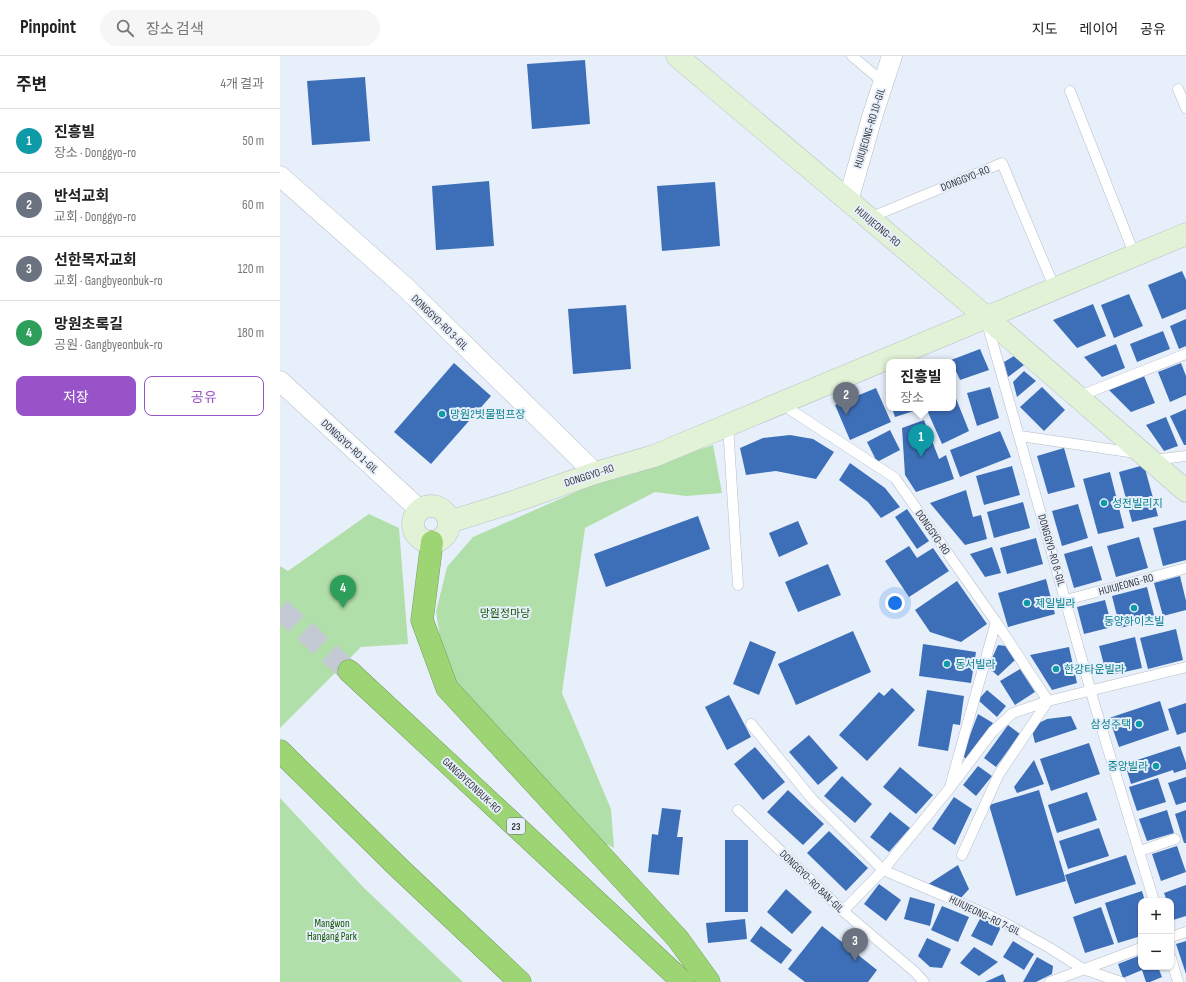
<!DOCTYPE html>
<html lang="ko">
<head>
<meta charset="utf-8">
<style>
	body { margin:0; font-family:"Sofia Sans Condensed","Noto Sans KR",sans-serif; background:#f6f6f6; color:#222 }
	.controls { position:absolute; right:12px; bottom:12px; display:grid; overflow:hidden; border-radius:8px; box-shadow:0 1px 3px #0004 }
	.controls button { width:36px; height:36px; display:grid; place-items:center; padding:0; border:0; border-bottom:1px solid #e0e0e0; background:#fff; color:#222; font:20px sans-serif }
	.you { position:absolute; left:615px; top:547px; width:14px; height:14px; margin:-10px; border:3px solid #fff; border-radius:50%; background:#1a73e8; box-shadow:0 0 0 6px #1a73e833 }
	.badge { display:grid; place-items:center; width:26px; height:26px; border-radius:50%; background:#9753c7; color:#fff; font-size:13px; font-weight:700 }
	.pin { position:absolute; translate:-50% -33px; filter:drop-shadow(0 1px 2px #0008) }
	.pin::after { content:''; position:absolute; top:21px; width:14px; height:12px; background:inherit; clip-path:polygon(0 0,100% 0,50% 100%) }
	.popup { position:absolute; left:606px; top:303px; width:70px; height:52px; box-sizing:border-box; display:grid; place-content:center; border-radius:8px; background:#fff; filter:drop-shadow(0 1px 3px #0005); font-size:13px; white-space:nowrap; color:#767676 }
	.popup b { font-size:15px; color:#222 }
	.popup::after { content:''; position:absolute; left:50%; top:100%; margin-left:-8px; border:8px solid transparent; border-top-color:#fff }
	.list { margin:0; padding:0; list-style:none }
	h2 { display:flex; justify-content:space-between; align-items:center; height:52px; margin:0; padding:0 16px; font-size:17px }
	h2 small { font-size:13px; font-weight:400; color:#767676 }
	.list li { display:grid; grid-template-columns:26px 1fr auto; gap:12px; align-items:center; box-sizing:border-box; height:64px; padding:0 16px; border-top:1px solid #e0e0e0 }
	.list b { display:block; font-size:15px; white-space:nowrap }
	.list p { margin:0; font-size:13px; white-space:nowrap; color:#767676 }
	.list em { font-size:13px; font-style:normal; color:#767676 }
	.actions { display:flex; gap:8px; padding:12px 16px }
	.actions a { flex:1; padding:9px 0; border:1px solid #9753c7; border-radius:8px; text-align:center; font-size:14px; color:#9753c7 }
	.actions .main { background:#9753c7; color:#fff }
	.icon { flex:none; width:22px; height:22px; fill:none; stroke:currentColor; stroke-width:2; stroke-linecap:round; stroke-linejoin:round }
	.map { position:relative; flex:none; width:906px; height:926px; overflow:hidden }
	header { display:flex; align-items:center; gap:24px; box-sizing:border-box; height:56px; padding:0 20px; background:#fff; border-bottom:1px solid #e0e0e0 }
	header strong { font-size:19px }
	nav { display:flex; gap:22px; margin-inline-start:auto; font-size:14px }
	.search { width:280px; height:36px; background:#f6f6f6; display:flex; align-items:center; gap:10px; box-sizing:border-box; padding:0 14px; border-radius:22px; color:#767676; font-size:15px }
	main { display:flex }
	aside { flex:1; background:#fff }
	.map>svg:first-child { display:block }
	.green { fill:#b1dfa9 }
	.building { fill:#3d6fb8 }
	.lines { fill:none; stroke-linecap:round; stroke-linejoin:round }
	.highway-tunnel { stroke:#c3cad4; stroke-width:22; stroke-dasharray:22 11; stroke-linecap:butt }
	.lane-casing { stroke:#b7bec8; stroke-width:11 }
	.street-casing { stroke:#b7bec8; stroke-width:21 }
	.secondary-casing { stroke:#b7bec8; stroke-width:23 }
	.highway-casing { stroke:#789d61; stroke-width:23 }
	.lane { stroke:#fff; stroke-width:10 }
	.street { stroke:#fff; stroke-width:20 }
	.secondary { stroke:#e2f2d6; stroke-width:22 }
	.highway { stroke:#9dd575; stroke-width:22 }
	.culture-dot { fill:#0f9aa8; stroke:#e7effa; stroke-width:1.5 }
	.labels { text-anchor:middle; stroke-width:4; stroke-linejoin:round; paint-order:stroke }
	.shield { fill:#e7effa; stroke:#6a6e74; stroke-width:1 }
	.shield-label { font-size:10px; font-weight:bold; fill:#34363b }
	.street-label { font-size:11px; fill:#34363b; stroke:#e7effa }
	.culture-label { font-size:11px; fill:#0d838f; stroke:#e7effa; text-anchor:start }
	.park-label { font-size:11px; fill:#155707; stroke:#e7effa }
</style>
</head>
<body>
<header>
<strong>Pinpoint</strong>
<div class="search"><svg class="icon" aria-label="search" viewBox="0 0 24 24"><circle cx="10" cy="10" r="6"/><path d="M15 15l6 6"/></svg>장소 검색</div>
<nav><a>지도</a><a>레이어</a><a>공유</a></nav>
</header>
<main>
<aside>
<h2>주변<small>4개 결과</small></h2>
<ul class="list">
<li><span class="badge" style="background:#0f9aa8">1</span><div><b>진흥빌</b><p>장소 · Donggyo-ro</p></div><em>50 m</em></li>
<li><span class="badge" style="background:#6b7280">2</span><div><b>반석교회</b><p>교회 · Donggyo-ro</p></div><em>60 m</em></li>
<li><span class="badge" style="background:#6b7280">3</span><div><b>선한목자교회</b><p>교회 · Gangbyeonbuk-ro</p></div><em>120 m</em></li>
<li><span class="badge" style="background:#2e9e5b">4</span><div><b>망원초록길</b><p>공원 · Gangbyeonbuk-ro</p></div><em>180 m</em></li>
</ul>
<div class="actions"><a class="main">저장</a><a>공유</a></div>
</aside>
<div class="map">
<svg width="906" height="926" viewBox="0 0 906 926">
	<rect width="100%" height="100%" fill="#e7effa"/>
	<g class="green">
		<path d="M433 389 442 437 406 440 375 436 305 472 282 637 331 753 334 792 295 771 166 618 156 556 167 511 193 481 305 432Z"/>
		<path d="M89 458 119 472 128 588 81 591 0 672V510L8 515Z"/>
		<path d="M0 742 84 832 183 926H0Z"/>
	</g>
	<g class="building">
		<path d="M305 4 310 68 252 73 247 8Z"/>
		<path d="M85 21 90 85 32 89 27 25Z"/>
		<path d="M209 125 214 190 156 194 152 130Z"/>
		<path d="M435 126 440 190 382 195 377 130Z"/>
		<path d="M902 215 906 224V253L882 263 868 229Z"/>
		<path d="M849 238 863 270 834 282 821 249Z"/>
		<path d="M813 248 826 280 797 292 773 264Z"/>
		<path d="M346 249 351 313 293 318 288 253Z"/>
		<path d="M906 263V290L899 293 890 270Z"/>
		<path d="M883 275 890 293 857 306 850 288Z"/>
		<path d="M836 288 845 312 822 321 804 301Z"/>
		<path d="M700 293 709 314 680 324 671 304Z"/>
		<path d="M734 300 744 309 728 321 724 306Z"/>
		<path d="M174 307 211 340 151 408 114 376Z"/>
		<path d="M901 307 906 320V339L890 346 878 316Z"/>
		<path d="M744 315 756 325 737 341 733 326Z"/>
		<path d="M864 320 875 347 851 356 829 334Z"/>
		<path d="M710 331 719 362 697 370 687 337Z"/>
		<path d="M762 331 785 354 764 375 740 351Z"/>
		<path d="M596 332 611 366 570 384 555 349Z"/>
		<path d="M673 335 689 375 662 388 646 352H673Z"/>
		<path d="M612 352H636L637 354 615 361Z"/>
		<path d="M906 353V389H904L890 360Z"/>
		<path d="M886 361 898 390 884 395 866 369Z"/>
		<path d="M644 364 659 403 666 399 674 423 636 436 625 419 622 372Z"/>
		<path d="M610 374 620 394 597 406 587 386Z"/>
		<path d="M720 375 731 401 680 421 670 394Z"/>
		<path d="M510 379 533 383 554 396 536 423 496 415 466 419 460 392 483 382Z"/>
		<path d="M784 392 795 431 768 438 757 400Z"/>
		<path d="M570 407 605 432 620 451 601 462 588 446 559 424Z"/>
		<path d="M864 409 878 460 852 466 839 416Z"/>
		<path d="M732 410 740 439 704 449 696 420Z"/>
		<path d="M830 416 844 472 818 478 803 423Z"/>
		<path d="M686 434 693 461 701 459 707 483 685 489 650 447Z"/>
		<path d="M743 446 750 472 714 482 707 456Z"/>
		<path d="M798 448 808 482 782 490 772 455Z"/>
		<path d="M627 453 649 485 637 493 615 461Z"/>
		<path d="M418 460 430 493 326 531 314 498Z"/>
		<path d="M906 464V504L883 510 873 472Z"/>
		<path d="M518 465 528 488 499 501 489 477Z"/>
		<path d="M859 481 868 512 836 521 827 490Z"/>
		<path d="M756 482 763 508 727 518 720 492Z"/>
		<path d="M629 490 637 502 653 492 669 515 629 541 605 505Z"/>
		<path d="M812 490 822 524 794 532 784 498Z"/>
		<path d="M712 491 721 517 705 521 690 498Z"/>
		<path d="M548 508 561 539 518 556 505 526Z"/>
		<path d="M900 520 906 545V554L883 560 874 527Z"/>
		<path d="M766 523 775 558 728 571 718 537Z"/>
		<path d="M677 525 707 568 681 586 650 576 635 554Z"/>
		<path d="M867 531 875 563 840 572 832 540Z"/>
		<path d="M825 544 832 571 804 578 797 551Z"/>
		<path d="M896 573 903 604 868 613 860 582Z"/>
		<path d="M573 575 591 616 516 649 498 608Z"/>
		<path d="M855 581 862 612 827 620 819 590Z"/>
		<path d="M470 585 496 596 479 639 453 628Z"/>
		<path d="M643 588 696 596 691 627 639 620Z"/>
		<path d="M718 589 726 590 735 604 718 620 708 611Z"/>
		<path d="M789 591 797 627 772 634 750 599Z"/>
		<path d="M740 613 755 636 735 649 720 625Z"/>
		<path d="M612 632 635 654 587 705 559 679 599 636 604 640Z"/>
		<path d="M647 634 684 640 680 669 673 668 668 695 638 690Z"/>
		<path d="M707 634 726 650 717 661 698 644Z"/>
		<path d="M449 639 471 681 447 694 425 651Z"/>
		<path d="M880 645 889 674 839 691 829 662Z"/>
		<path d="M906 647V676L897 679 888 653Z"/>
		<path d="M698 658 713 667 687 703 682 700Z"/>
		<path d="M791 660 797 673 755 687 751 671 767 663Z"/>
		<path d="M728 669 740 678 716 711 704 702Z"/>
		<path d="M529 679 558 712 538 729 509 696Z"/>
		<path d="M809 687 820 718 771 735 760 703Z"/>
		<path d="M900 690 906 707V713L894 717 893 714 851 728 845 708Z"/>
		<path d="M475 691 505 726 483 744 454 708Z"/>
		<path d="M754 704 764 728 737 737 734 731Z"/>
		<path d="M698 710 712 720 696 740 683 729Z"/>
		<path d="M620 711 653 739 636 758 603 731Z"/>
		<path d="M562 720 592 748 575 767 544 740Z"/>
		<path d="M906 721V746L896 749 888 727Z"/>
		<path d="M878 722 886 746 857 755 849 731Z"/>
		<path d="M508 734 544 768 523 789 487 756Z"/>
		<path d="M759 734 786 825 736 840 709 749Z"/>
		<path d="M807 736 817 764 777 777 768 749Z"/>
		<path d="M674 741 692 753 675 789 652 773Z"/>
		<path d="M382 752 401 754 397 781H403L399 819 368 816 372 778 378 779Z"/>
		<path d="M887 754 894 777 867 785 859 763Z"/>
		<path d="M906 754V787H904L895 758Z"/>
		<path d="M610 756 630 772 609 796 590 781Z"/>
		<path d="M819 772 829 800 788 813 779 785Z"/>
		<path d="M549 775 588 812 566 835 527 797Z"/>
		<rect x="445" y="784" width="23" height="72"/>
		<path d="M897 790 906 816 881 825 872 798Z"/>
		<path d="M846 799 856 828 795 848 785 819Z"/>
		<path d="M678 809 689 833 680 843 647 829Z"/>
		<path d="M599 828 621 844 606 865 584 848Z"/>
		<path d="M906 829V860L893 864 891 858V845H887L884 837Z"/>
		<path d="M506 833 532 856 512 878 487 856Z"/>
		<path d="M862 835 865 845H861V880L838 887 825 847Z"/>
		<path d="M630 841 655 848 650 870 624 863Z"/>
		<path d="M662 850 689 861 678 886 651 874Z"/>
		<path d="M821 851 834 888 805 897 793 861Z"/>
		<path d="M701 861 721 871 712 890 691 880Z"/>
		<path d="M465 863 467 883 428 887 426 867Z"/>
		<path d="M481 870 512 894 501 908 470 885Z"/>
		<path d="M542 870 597 914 588 926H525L508 913Z"/>
		<path d="M647 882 671 893 662 912 650 911 638 900Z"/>
		<path d="M733 885 754 898 744 914 723 901Z"/>
		<path d="M906 885V918L896 888Z"/>
		<path d="M694 891 718 906 699 920 680 907Z"/>
		<path d="M861 899V911H878L882 921 870 926H866L862 914 843 922 838 908Z"/>
		<path d="M757 901 773 910 772 918 756 926H743Z"/>
		<path d="M723 918 726 926H705Z"/>
	</g>
	<g class="lines">
		<path class="highway-tunnel" d="M0 553 69 615"/>
		<g class="lane-casing">
			<g id="lane">
				<path d="M572 0 603 26"/>
				<path d="M898 33 906 52"/>
				<path d="M790 35 855 200"/>
				<path d="M589 162 722 107 775 233"/>
				<path d="M707 267 815 650 874 845"/>
				<path d="M797 341 906 298"/>
				<path d="M500 347 615 422 716 566 768 645 719 718 682 799"/>
				<path d="M448 369 458 529"/>
				<path d="M740 380 856 397"/>
				<path d="M873 404 906 400"/>
				<path d="M786 544 906 512"/>
				<path d="M471 668 532 743 603 814 695 853 725 867 770 892 803 913 841 926"/>
				<path d="M671 727 716 566"/>
				<path d="M458 754 563 855 635 916 644 926"/>
				<path d="M860 795 895 783"/>
				<path d="M563 855 603 814 669 733 713 675 733 657 768 645 906 611"/>
				<path d="M891 881 906 876"/>
				<path d="M891 902 898 926"/>
				<path d="M770 926 861 892"/>
			</g>
		</g>
		<g class="street-casing">
			<g id="street">
				<path d="M0 120 123 229 315 417"/>
				<path d="M568 145 593 58 612 0"/>
				<path d="M0 325 140 454"/>
			</g>
		</g>
		<g class="secondary-casing">
			<g id="secondary">
				<path d="M397 0 706 261 906 435"/>
				<circle cx="151" cy="468" r="18"/>
				<path d="M169 466 230 447 315 417 374 400 906 178"/>
			</g>
		</g>
		<g class="highway-casing">
			<g id="highway">
				<path d="M152 486 142 564 167 632 398 883 429 926"/>
				<path d="M69 615 403 926"/>
				<path d="M0 695 119 812 240 926"/>
			</g>
		</g>
		<use href="#lane" class="lane"/>
		<use href="#street" class="street"/>
		<use href="#secondary" class="secondary"/>
		<use href="#highway" class="highway"/>
	</g>
	<g class="culture-dot">
		<circle cx="162" cy="358" r="4"/>
		<circle cx="824" cy="447" r="4"/>
		<circle cx="747" cy="547" r="4"/>
		<circle cx="854" cy="552" r="4"/>
		<circle cx="667" cy="608" r="4"/>
		<circle cx="776" cy="613" r="4"/>
		<circle cx="859" cy="668" r="4"/>
		<circle cx="876" cy="710" r="4"/>
	</g>
	<g class="labels">
		<rect class="shield" x="227" y="762" width="18" height="16" rx="3"/>
		<g class="shield-label">
			<text x="236" y="774">23</text>
		</g>
		<g class="street-label">
			<text transform="translate(589 72) rotate(-73)" y="4">HUIUJEONG-RO 10-GIL</text>
			<text transform="translate(685 122) rotate(-22)" y="4">DONGGYO-RO</text>
			<text transform="translate(598 170) rotate(40)" y="4">HUIUJEONG-RO</text>
			<text transform="translate(160 266) rotate(44)" y="4">DONGGYO-RO 3-GIL</text>
			<text transform="translate(70 390) rotate(43)" y="4">DONGGYO-RO 1-GIL</text>
			<text transform="translate(309 419) rotate(-18)" y="4">DONGGYO-RO</text>
			<text transform="translate(653 476) rotate(55)" y="4">DONGGYO-RO</text>
			<text transform="translate(772 494) rotate(74)" y="4">DONGGYO-RO 8-GIL</text>
			<text transform="translate(846 528) rotate(-15)" y="4">HUIUJEONG-RO</text>
			<text transform="translate(192 729) rotate(43)" y="4">GANGBYEONBUK-RO</text>
			<text transform="translate(532 825) rotate(44)" y="4">DONGGYO-RO 8AN-GIL</text>
			<text transform="translate(705 859) rotate(26)" y="4">HUIUJEONG-RO 7-GIL</text>
		</g>
		<g class="culture-label">
			<text x="170" y="362">망원2빗물펌프장</text>
			<text x="832" y="451">성전빌리지</text>
			<text x="755" y="551">제일빌라</text>
			<text x="854" y="569" text-anchor="middle">동양하이츠빌</text>
			<text x="675" y="612">동서빌라</text>
			<text x="784" y="617">한강타운빌라</text>
			<text x="851" y="672" text-anchor="end">삼성주택</text>
			<text x="868" y="714" text-anchor="end">중앙빌라</text>
		</g>
		<g class="park-label">
			<text x="225" y="561">망원정마당</text>
			<text x="52" y="871">Mangwon<tspan x="52" dy="13">Hangang Park</tspan></text>
		</g>
	</g>
</svg>
<div class="controls">
<button>+</button>
<button>−</button>
</div>
<div class="you"></div>
<div class="pin badge" style="left:641px;top:401px;background:#0f9aa8">1</div>
<div class="popup"><b>진흥빌</b>장소</div>
<div class="pin badge" style="left:566px;top:359px;background:#6b7280">2</div>
<div class="pin badge" style="left:575px;top:905px;background:#6b7280">3</div>
<div class="pin badge" style="left:63px;top:552px;background:#2e9e5b">4</div>
</div>
</main>
</body>
</html>
